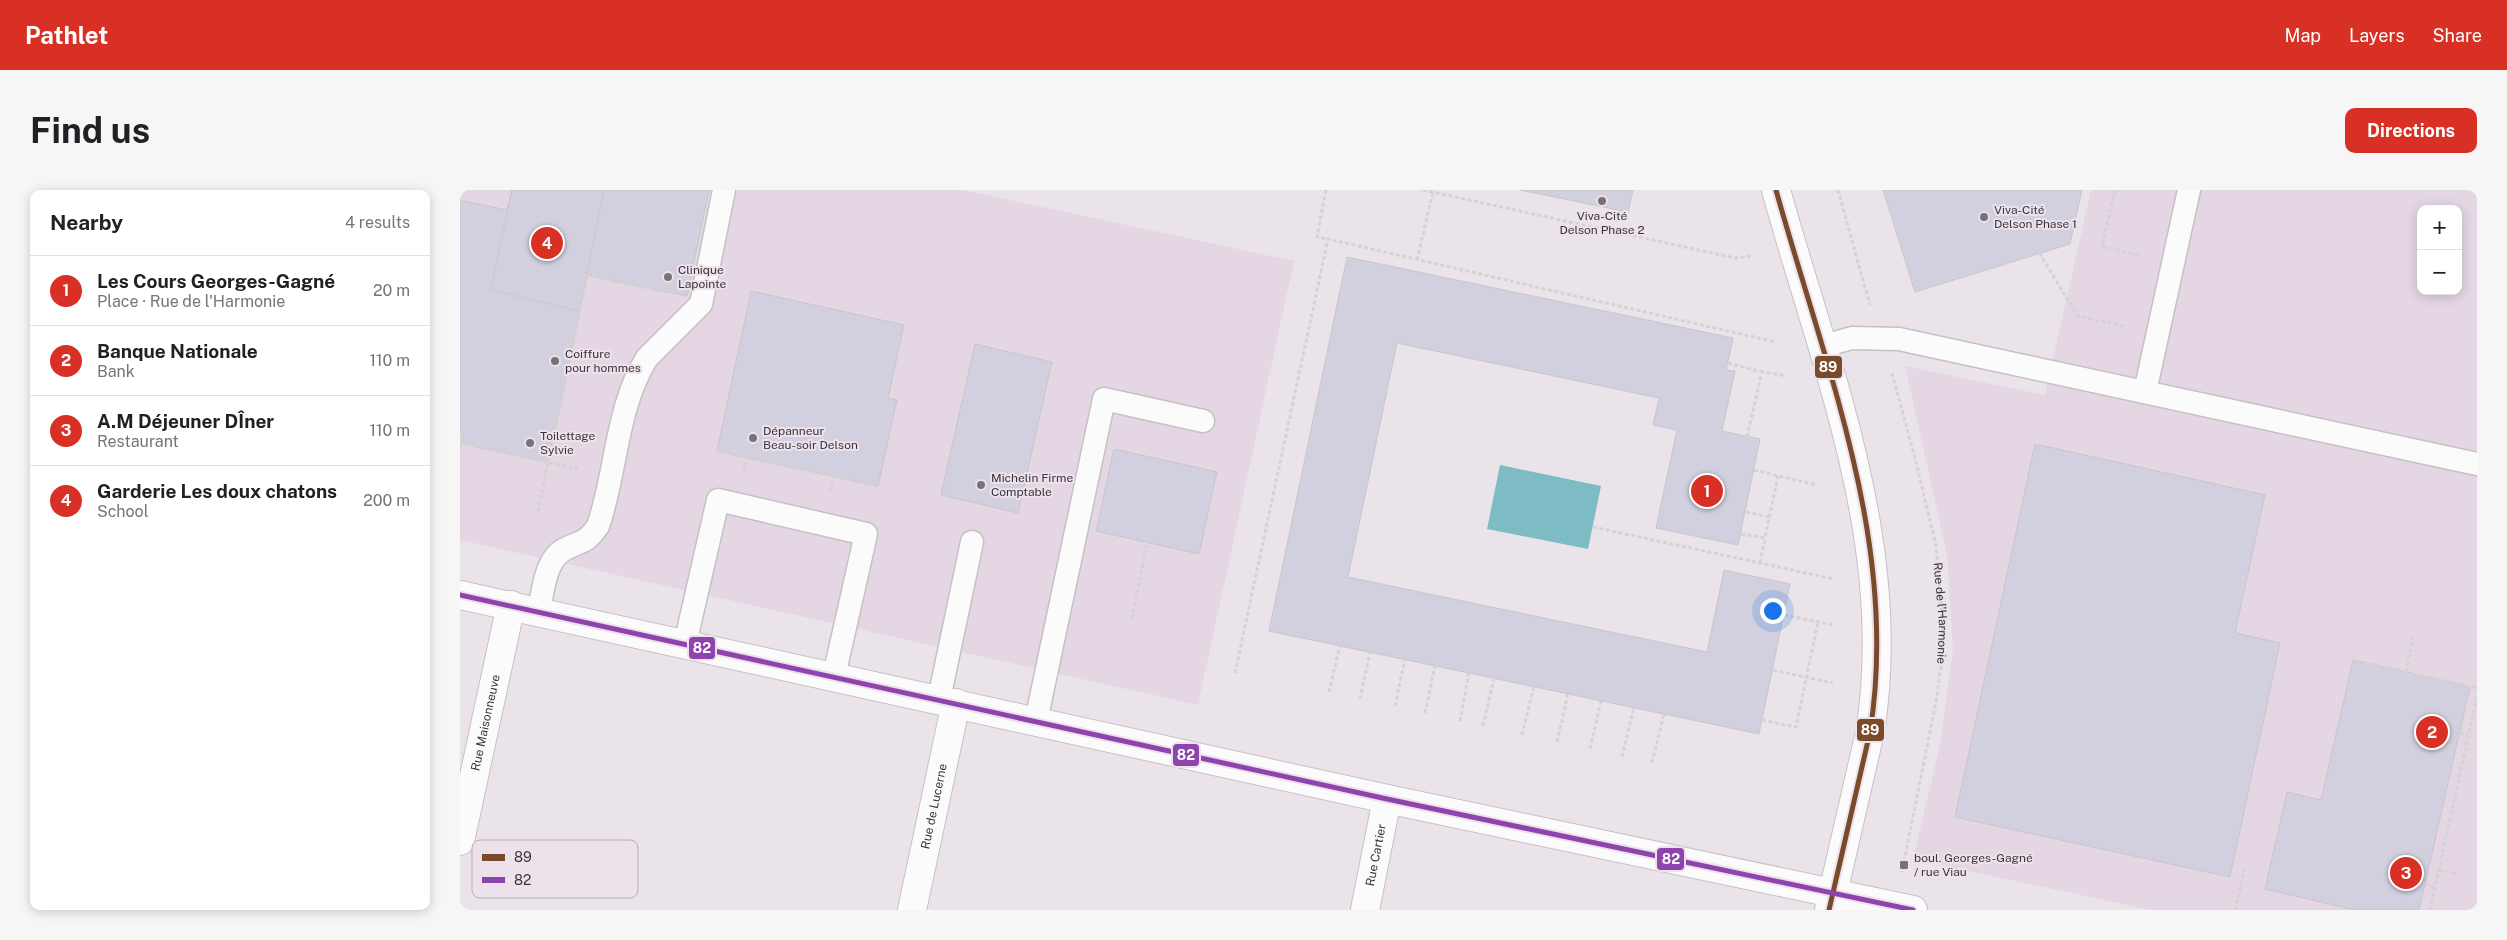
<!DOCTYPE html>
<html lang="en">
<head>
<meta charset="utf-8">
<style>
	body { margin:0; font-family:"Public Sans",sans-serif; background:#f6f6f6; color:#202124 }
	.controls { position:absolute; right:15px; top:15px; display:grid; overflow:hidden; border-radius:10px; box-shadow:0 2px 12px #0003 }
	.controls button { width:45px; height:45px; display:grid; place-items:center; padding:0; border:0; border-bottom:1px solid #e0e0e0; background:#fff; color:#202124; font:25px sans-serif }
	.you { position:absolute; left:1312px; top:420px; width:18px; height:18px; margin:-12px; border:4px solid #fff; border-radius:50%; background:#1a73e8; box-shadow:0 0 0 8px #1a73e833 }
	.badge { display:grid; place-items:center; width:32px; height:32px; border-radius:50%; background:#d93025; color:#fff; font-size:16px; font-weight:700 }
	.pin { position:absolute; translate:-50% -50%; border:2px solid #fff; box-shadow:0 1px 5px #0006 }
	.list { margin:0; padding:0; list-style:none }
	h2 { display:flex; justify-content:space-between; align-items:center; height:65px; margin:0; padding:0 20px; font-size:21px }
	h2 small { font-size:16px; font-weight:400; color:#757577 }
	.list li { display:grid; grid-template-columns:32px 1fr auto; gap:15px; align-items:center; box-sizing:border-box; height:70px; padding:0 20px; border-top:1px solid #e0e0e0 }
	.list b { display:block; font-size:19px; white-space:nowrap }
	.list p { margin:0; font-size:16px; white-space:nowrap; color:#757577 }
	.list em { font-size:16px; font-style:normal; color:#757577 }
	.map { position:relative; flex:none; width:2017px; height:720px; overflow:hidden; border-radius:10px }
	header { display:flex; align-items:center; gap:30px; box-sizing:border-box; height:70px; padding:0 25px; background:#d93025; color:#fff }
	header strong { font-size:24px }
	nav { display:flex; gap:28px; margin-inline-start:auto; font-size:18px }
	.intro { display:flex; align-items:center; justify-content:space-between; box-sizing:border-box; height:120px; padding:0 30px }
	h1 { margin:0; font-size:35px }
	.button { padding:12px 22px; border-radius:10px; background:#d93025; color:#fff; font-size:18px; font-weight:700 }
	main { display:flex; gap:30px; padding:0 30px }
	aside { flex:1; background:#fff; border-radius:10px; box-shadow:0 2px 12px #0003 }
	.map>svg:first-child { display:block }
	.built { fill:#e4d7e3; fill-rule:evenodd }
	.water { fill:#7dbbc5 }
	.building { fill:#d2d0de; stroke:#c8c5cb }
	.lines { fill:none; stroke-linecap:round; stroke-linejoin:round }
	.service-casing { stroke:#c5c0c4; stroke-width:25 }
	.minor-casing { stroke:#c5c0c4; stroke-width:30 }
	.tertiary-casing { stroke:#c5c0c4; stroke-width:30 }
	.path { stroke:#d5d2d4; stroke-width:3; stroke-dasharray:4 2.5; stroke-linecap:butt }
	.service { stroke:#fcfbfc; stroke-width:22 }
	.minor { stroke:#fcfbfc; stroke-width:28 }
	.tertiary { stroke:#fcfbfc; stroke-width:28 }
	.bus-1-casing { stroke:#ede1ec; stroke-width:9 }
	.bus-2-casing { stroke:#ede1ec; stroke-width:9 }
	.bus-1 { stroke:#7a4b2a; stroke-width:5 }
	.bus-2 { stroke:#8e44ad; stroke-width:5 }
	.poi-dot { fill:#787277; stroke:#ede1ec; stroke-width:2 }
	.labels { text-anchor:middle; stroke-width:4; stroke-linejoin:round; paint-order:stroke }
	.poi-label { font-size:12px; fill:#3a3539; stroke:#ede1ec; text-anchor:start }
	.street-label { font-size:12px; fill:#3a3539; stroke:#ede1ec }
	.key { fill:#ede1ec; stroke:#b7adb6; stroke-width:1 }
	.key-label { font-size:14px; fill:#3a3539 }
	.line-badge { stroke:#ede1ec; stroke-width:2 }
	.badge-label { font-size:14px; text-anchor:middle; font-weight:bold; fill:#fff }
</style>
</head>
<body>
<header>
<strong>Pathlet</strong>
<nav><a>Map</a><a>Layers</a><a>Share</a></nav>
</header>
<div class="intro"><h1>Find us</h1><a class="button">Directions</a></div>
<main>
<aside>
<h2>Nearby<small>4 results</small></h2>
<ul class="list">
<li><span class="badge">1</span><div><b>Les Cours Georges-Gagné</b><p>Place · Rue de l'Harmonie</p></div><em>20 m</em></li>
<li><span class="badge">2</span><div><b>Banque Nationale</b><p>Bank</p></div><em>110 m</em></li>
<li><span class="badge">3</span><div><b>A.M Déjeuner DÎner</b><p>Restaurant</p></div><em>110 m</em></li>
<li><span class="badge">4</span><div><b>Garderie Les doux chatons</b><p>School</p></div><em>200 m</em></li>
</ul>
</aside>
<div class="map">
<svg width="2017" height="720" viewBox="0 0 2017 720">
	<rect width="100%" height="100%" fill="#eae4ea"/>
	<g class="built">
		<path d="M0 0H503L834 71 738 515 0 350Z"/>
		<path d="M1631 0H2017V720H1691L1453 669 1480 555 1493 460 1487 365 1445 176 1585 205ZM1961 19H1998V101H1961Z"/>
	</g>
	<path class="water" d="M1040 275 1141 296 1128 359 1027 339Z"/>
	<g class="building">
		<path d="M52 0H249L227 106 127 85 88 272 1 253 3 244H0V10L47 20Z"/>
		<path d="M52 0H144L119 121 31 100Z"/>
		<path d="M1060 0H1173L1168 22Z"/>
		<path d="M1423 0H1622L1610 54 1455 102Z"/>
		<path d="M887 67 1273 148 1266 180 1275 181 1262 241 1300 249 1278 355 1196 338 1217 240 1193 235 1199 208 937 153 888 387 1247 462 1264 380 1330 394 1299 544 809 441Z"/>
		<path d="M291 101 444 135 428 208 437 210 418 296 257 261Z"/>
		<path d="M515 154 592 172 558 323 481 305Z"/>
		<path d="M1575 254 1805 305 1775 443 1820 453 1770 687 1495 627Z"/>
		<path d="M654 259 757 282 739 364 636 341Z"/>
		<path d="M1893 470 2010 497 1959 720H1895L1805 699 1827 602 1861 610Z"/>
	</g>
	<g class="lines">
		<g class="service-casing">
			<g id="service">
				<path d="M1363 156 1392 148 1439 149 2017 274"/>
				<path d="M1685 202 1729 0"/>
				<path d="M79 421C83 401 85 367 107 358 124 350 126 353 138 336 157 281 156 217 187 168L241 114 264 0"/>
				<path d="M225 454 258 310 406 344 374 486"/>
				<path d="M479 509 512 352"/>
				<path d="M576 531 644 209 743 231"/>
			</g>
		</g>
		<g class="minor-casing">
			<g id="minor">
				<path d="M1316 0C1365 177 1440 355 1410 542L1369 720"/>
				<path id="s2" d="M0 651 51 415"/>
				<path id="s3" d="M452 720 496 513"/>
				<path id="s4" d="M905 720 927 609"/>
			</g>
		</g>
		<g class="tertiary-casing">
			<path id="tertiary" d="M0 405 927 609 1453 720"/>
		</g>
		<g class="path">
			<path d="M866 0 857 47 868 49"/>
			<path d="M963 0 1275 68 1292 66"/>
			<path d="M1378 0 1410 115"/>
			<path d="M1655 0 1642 56 1681 66"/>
			<path d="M1579 63 1618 126 1665 136"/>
			<path d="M957 70 973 2"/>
			<path d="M1268 173 1302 182"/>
			<path id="s1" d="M1432 183 1455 268 1476 356 1483 435 1481 476 1476 512 1442 682"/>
			<path d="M0 244H3L0 259"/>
			<path d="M1287 247 1302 182 1327 186"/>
			<path d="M1 253 118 279"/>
			<path d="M257 261 418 296"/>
			<path d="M1294 280 1356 295"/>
			<path d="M284 282 287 268"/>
			<path d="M370 301 373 287"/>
			<path d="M78 322 127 85 205 102"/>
			<path d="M1286 322 1309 327"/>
			<path d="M1133 337 1374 389"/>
			<path d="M1281 344 1305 348 1318 286"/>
			<path d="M1300 373 1305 348"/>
			<path d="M1324 425 1374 435"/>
			<path d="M672 429 687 352"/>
			<path d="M1905 473 2017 498"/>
			<path d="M1313 480 1373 493"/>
			<path d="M1946 482 1953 448"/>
			<path d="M775 483 868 49 1316 152"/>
			<path d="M869 502 880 455"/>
			<path d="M900 509 910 462"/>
			<path d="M935 516 945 469"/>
			<path d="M965 523 975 476"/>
			<path d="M1302 530 1336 537 1358 432"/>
			<path d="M1000 531 1009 483"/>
			<path d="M1023 536 1034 488"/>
			<path d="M2000 543 2008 545"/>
			<path d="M1062 545 1074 496"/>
			<path d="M1097 552 1108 504"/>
			<path d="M1130 559 1141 511"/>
			<path d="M1162 567 1174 517"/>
			<path d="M1192 573 1204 524"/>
			<path d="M1979 680 1998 684"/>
			<path d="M1965 694 1975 698"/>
			<path d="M1775 720 1785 678"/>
			<path d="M1970 720 2017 506"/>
		</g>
		<use href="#service" class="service"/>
		<use href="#minor" class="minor"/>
		<use href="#tertiary" class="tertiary"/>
		<g class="bus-1-casing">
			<path id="bus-1" d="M1316 0C1365 177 1440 355 1410 542L1369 720"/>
		</g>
		<g class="bus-2-casing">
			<path id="bus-2" d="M0 405 927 609 1453 720"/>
		</g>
		<use href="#bus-1" class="bus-1"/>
		<use href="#bus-2" class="bus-2"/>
	</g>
	<g class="poi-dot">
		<circle cx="1142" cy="11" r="5"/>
		<circle cx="1524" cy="27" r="5"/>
		<circle cx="208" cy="87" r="5"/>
		<circle cx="95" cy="171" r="5"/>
		<circle cx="293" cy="248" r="5"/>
		<circle cx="70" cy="253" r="5"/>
		<circle cx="521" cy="295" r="5"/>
		<rect x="1439" y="670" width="10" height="10" rx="2.5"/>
	</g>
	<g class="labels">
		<g class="poi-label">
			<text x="1534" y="24">Viva-Cité<tspan x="1534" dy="14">Delson Phase 1</tspan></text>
			<text x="1142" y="30" text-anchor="middle">Viva-Cité<tspan x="1142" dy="14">Delson Phase 2</tspan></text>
			<text x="218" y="84">Clinique<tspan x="218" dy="14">Lapointe</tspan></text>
			<text x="105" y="168">Coiffure<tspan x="105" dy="14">pour hommes</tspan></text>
			<text x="303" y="245">Dépanneur<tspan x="303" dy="14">Beau-soir Delson</tspan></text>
			<text x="80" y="250">Toilettage<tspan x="80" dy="14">Sylvie</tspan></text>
			<text x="531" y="292">Michelin Firme<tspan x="531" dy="14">Comptable</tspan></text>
			<text x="1454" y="672">boul. Georges-Gagné<tspan x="1454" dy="14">/ rue Viau</tspan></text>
		</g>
		<g class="street-label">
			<text dy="4" stroke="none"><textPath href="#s1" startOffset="246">Rue de l'Harmonie</textPath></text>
			<text dy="4" stroke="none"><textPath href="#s2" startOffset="121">Rue Maisonneuve</textPath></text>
			<text dy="4" stroke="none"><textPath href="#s3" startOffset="106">Rue de Lucerne</textPath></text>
			<text dy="4" stroke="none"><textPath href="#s4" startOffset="56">Rue Cartier</textPath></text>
		</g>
	</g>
	<rect x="12" y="650" width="166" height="58" rx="8" class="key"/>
	<rect x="22" y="664" width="23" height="7" fill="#7a4b2a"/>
	<rect x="22" y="687" width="23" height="6" fill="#8e44ad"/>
	<g class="key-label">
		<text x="54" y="672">89</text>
		<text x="54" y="695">82</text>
	</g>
	<g class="line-badge">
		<rect x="1354" y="165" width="29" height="24" rx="5" fill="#7a4b2a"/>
		<rect x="228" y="446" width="28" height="24" rx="5" fill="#8e44ad"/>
		<rect x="1396" y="528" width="29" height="24" rx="5" fill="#7a4b2a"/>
		<rect x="712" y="553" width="28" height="24" rx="5" fill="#8e44ad"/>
		<rect x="1196" y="657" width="29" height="24" rx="5" fill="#8e44ad"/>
	</g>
	<g class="badge-label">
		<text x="1368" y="182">89</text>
		<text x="242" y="463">82</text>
		<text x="1410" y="545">89</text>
		<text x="726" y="570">82</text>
		<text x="1211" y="674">82</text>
	</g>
</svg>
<div class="controls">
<button>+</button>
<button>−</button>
</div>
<div class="you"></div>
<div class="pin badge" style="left:1247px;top:301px">1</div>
<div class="pin badge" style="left:1972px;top:542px">2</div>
<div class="pin badge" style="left:1946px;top:683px">3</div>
<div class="pin badge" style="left:87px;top:53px">4</div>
</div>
</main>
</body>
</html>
